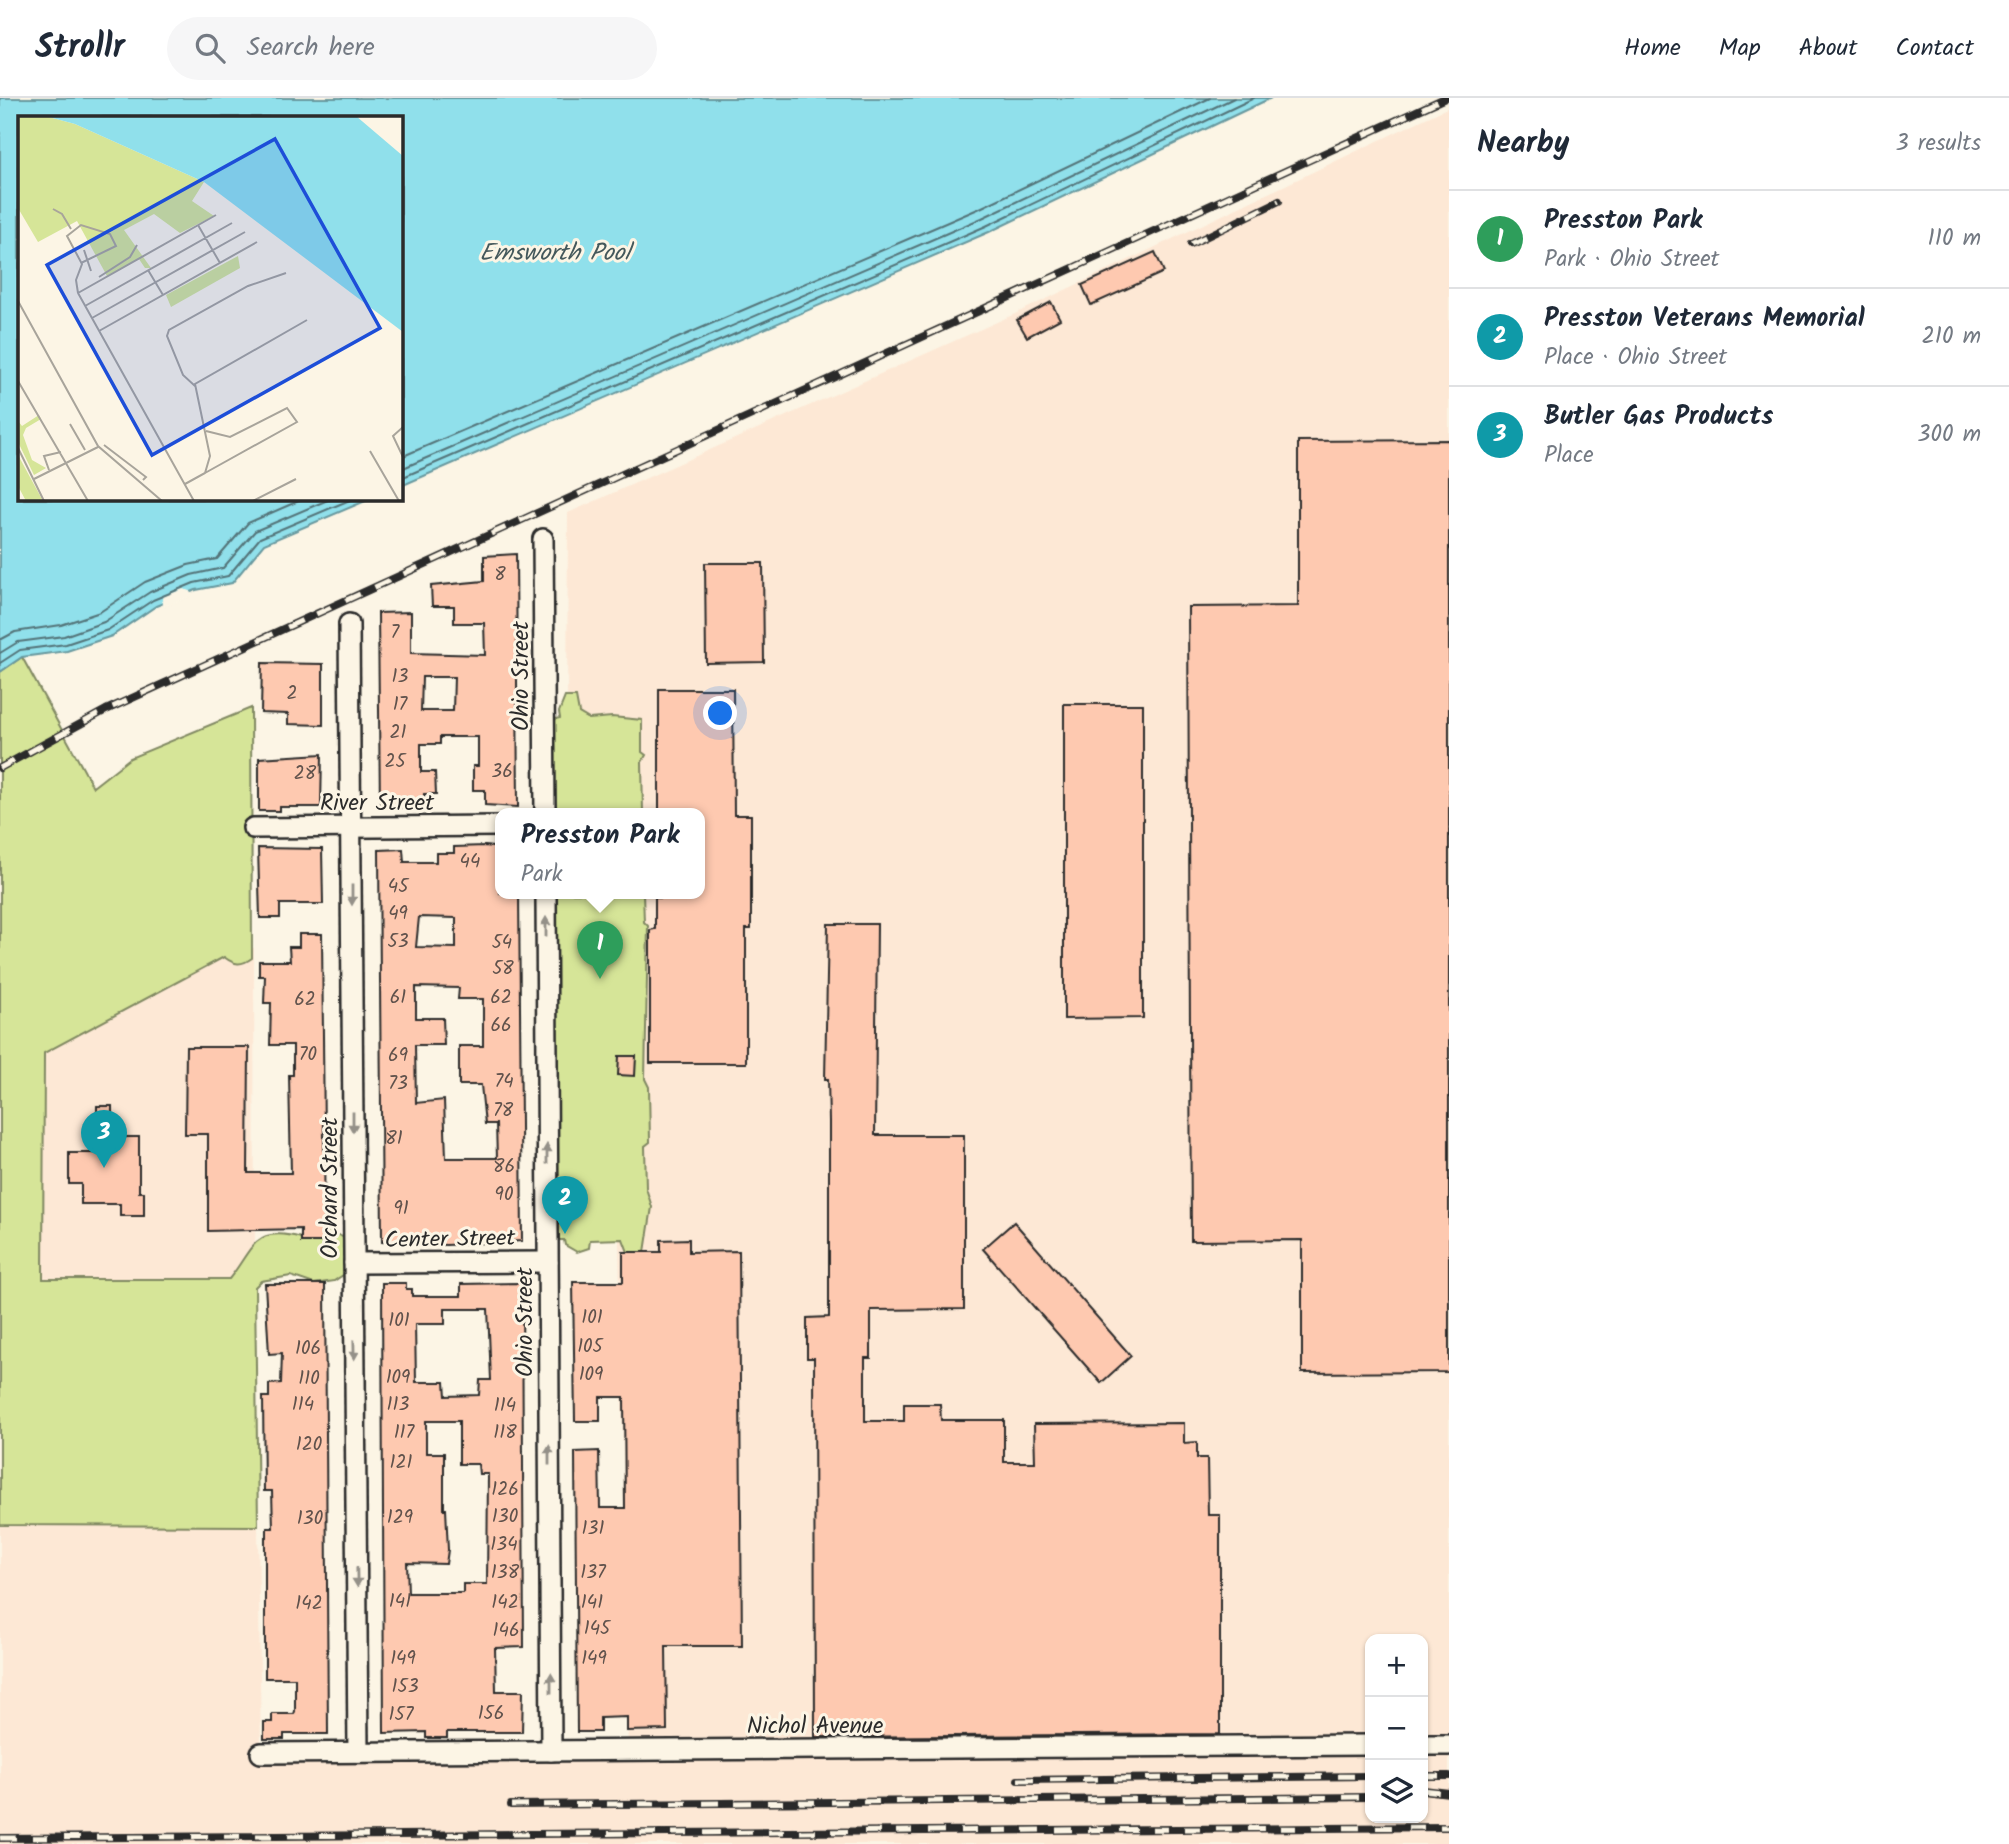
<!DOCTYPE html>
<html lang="en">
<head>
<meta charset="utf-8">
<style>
	body { margin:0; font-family:Kalam,sans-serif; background:#f6f6f7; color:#1f2937 }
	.controls { position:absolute; right:21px; bottom:21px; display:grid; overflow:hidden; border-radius:14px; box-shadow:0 2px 5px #0004 }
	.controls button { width:63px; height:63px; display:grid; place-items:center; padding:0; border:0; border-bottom:2px solid #e0e1e3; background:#fff; color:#1f2937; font:35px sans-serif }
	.you { position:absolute; left:721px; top:616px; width:24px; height:24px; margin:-18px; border:5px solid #fff; border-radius:50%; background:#1a73e8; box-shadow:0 0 0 10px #1a73e833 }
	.badge { display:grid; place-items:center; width:46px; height:46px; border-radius:50%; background:#111827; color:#fff; font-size:23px; font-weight:700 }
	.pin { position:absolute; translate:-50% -58px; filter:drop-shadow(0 2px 4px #0008) }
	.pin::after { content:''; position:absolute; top:37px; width:24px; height:21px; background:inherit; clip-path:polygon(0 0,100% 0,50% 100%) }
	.popup { position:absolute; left:495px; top:710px; width:210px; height:91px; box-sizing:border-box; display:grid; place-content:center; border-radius:14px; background:#fff; filter:drop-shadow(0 2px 5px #0005); font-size:23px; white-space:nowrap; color:#747a83 }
	.popup b { font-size:26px; color:#1f2937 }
	.popup::after { content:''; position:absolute; left:50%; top:100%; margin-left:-14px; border:14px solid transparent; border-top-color:#fff }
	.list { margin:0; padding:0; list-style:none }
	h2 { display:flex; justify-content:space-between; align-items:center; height:91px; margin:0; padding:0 28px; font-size:30px }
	h2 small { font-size:23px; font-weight:400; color:#747a83 }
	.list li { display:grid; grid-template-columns:46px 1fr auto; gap:21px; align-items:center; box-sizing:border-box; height:98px; padding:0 28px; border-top:2px solid #e0e1e3 }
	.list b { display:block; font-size:26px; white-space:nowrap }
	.list p { margin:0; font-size:23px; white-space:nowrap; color:#747a83 }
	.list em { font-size:23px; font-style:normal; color:#747a83 }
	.icon { flex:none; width:38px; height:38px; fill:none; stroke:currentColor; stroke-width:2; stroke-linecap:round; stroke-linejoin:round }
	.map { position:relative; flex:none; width:1449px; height:1746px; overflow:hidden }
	header { display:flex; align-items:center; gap:42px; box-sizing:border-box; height:98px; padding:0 35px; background:#fff; border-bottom:2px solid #e0e1e3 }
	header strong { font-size:33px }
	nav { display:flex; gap:38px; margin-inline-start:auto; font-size:24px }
	.search { width:490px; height:63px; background:#f6f6f7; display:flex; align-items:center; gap:18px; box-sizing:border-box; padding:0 24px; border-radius:38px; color:#747a83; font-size:26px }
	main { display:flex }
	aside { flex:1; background:#fff }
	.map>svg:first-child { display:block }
	.built { fill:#fde8d5; fill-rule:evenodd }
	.green { fill:#d6e598; stroke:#808862; stroke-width:2 }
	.water { fill:#90e0eb; stroke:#68989e; stroke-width:2 }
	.pier { fill:#fcf5e5 }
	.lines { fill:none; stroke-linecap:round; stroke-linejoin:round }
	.shore { stroke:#537378; stroke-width:2 }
	.building { fill:#fec9b0; stroke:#2b2b2b; stroke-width:2; fill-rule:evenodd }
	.street-casing { stroke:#2b2b2b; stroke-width:24 }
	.street { stroke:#fcf5e5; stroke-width:19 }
	.rail-casing { stroke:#2b2b2b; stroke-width:8 }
	.rail { stroke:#fcf5e5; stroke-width:5; stroke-dasharray:16; stroke-linecap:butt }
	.oneway { fill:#949088 }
	.labels { text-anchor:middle; stroke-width:6; stroke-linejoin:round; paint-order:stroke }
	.number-label { font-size:19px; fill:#60524c }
	.street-label { font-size:23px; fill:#2b2b2b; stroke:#fcf5e5 }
	.water-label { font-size:24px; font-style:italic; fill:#44585b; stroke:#fcf5e5 }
	.inset-road { fill:none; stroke:#a8a49b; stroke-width:2 }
	.view { fill:#1d4ed8; fill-opacity:0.15; stroke:#1d4ed8; stroke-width:3.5 }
	.inset-edge { fill:none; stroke:#2b2b2b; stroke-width:3.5 }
</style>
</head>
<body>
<header>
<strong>Strollr</strong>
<div class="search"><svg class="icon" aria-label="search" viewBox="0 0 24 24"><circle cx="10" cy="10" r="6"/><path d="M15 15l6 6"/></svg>Search here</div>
<nav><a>Home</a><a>Map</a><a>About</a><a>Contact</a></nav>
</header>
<main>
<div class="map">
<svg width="1449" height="1746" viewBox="0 0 1449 1746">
	<rect width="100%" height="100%" fill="#fcf5e5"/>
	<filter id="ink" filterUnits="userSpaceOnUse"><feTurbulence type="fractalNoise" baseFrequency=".0143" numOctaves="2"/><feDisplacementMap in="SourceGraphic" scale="14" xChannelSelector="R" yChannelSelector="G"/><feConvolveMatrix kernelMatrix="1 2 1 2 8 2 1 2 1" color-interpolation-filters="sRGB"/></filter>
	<g filter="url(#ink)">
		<g class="built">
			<path d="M1449 9V1746H0V1427L258 1428 261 1655 628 1653 619 1141H646L643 795H700V715H643L642 622 567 621 568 415 1017 215ZM1370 1541H1423V1720H1370Z"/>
			<path d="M241 850H254L255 1181 43 1182 44 955Z"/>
		</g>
		<g class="green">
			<path d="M22 559 93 689 130 660 251 610 252 860C241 868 235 867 224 859L44 955 43 1181H229C252 1153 253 1126 301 1140 323 1129 332 1130 352 1146V1171L334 1183 314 1186 291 1178 261 1183 255 1189 258 1428 0 1427V574Z"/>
			<path d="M565 599H576L579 615 589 621 612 619 642 622V654L646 657 642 664 643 715H555C555 701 550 692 550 677L555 673V621L560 620 559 614Z"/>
			<path d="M556 795H643L644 824 648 828 645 981 649 989 650 1044 645 1048 646 1090 652 1109 645 1154H628L623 1141 590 1142 589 1150 577 1154 565 1147 564 1142H559V1130L548 1123 556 1059 558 1058Z"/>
		</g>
		<path class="water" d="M0 0H1271L989 134 401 388V19H19V401H370L264 446 232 485 196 492 156 508 112 538 67 553 22 559 0 574Z"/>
		<path class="pier" d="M183 491 190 493 192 498 164 509 162 503 164 498Z"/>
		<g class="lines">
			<g class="shore">
				<path d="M401 359 978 111 1210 0"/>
				<path d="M401 371 982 120 1234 0"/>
				<path d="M401 380 986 128 1254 0"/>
				<path d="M0 542 15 534 61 527 100 514 145 484 188 467 217 461 248 425 303 401"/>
				<path d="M0 555 18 544 64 538 104 524 150 494 191 477 223 470 255 433 330 401"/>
				<path d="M0 565 20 552 66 546 108 532 153 502 194 485 228 478 260 440 352 401"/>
			</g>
		</g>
		<g class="building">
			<path d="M1155 154 1164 174 1091 207 1082 187Z"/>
			<path d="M1051 204 1060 221 1027 239 1017 222Z"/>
			<path d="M1449 342V1274L1302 1275V1142L1191 1143 1188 509 1298 508V343Z"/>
			<path d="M516 456 518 709 485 707V692H473V668H478V639H440V646H421V674H435L436 696H424V710L380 709 378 515 411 514V555L485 557 484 525H454V508H432L431 488 484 483V458ZM422 579H454L453 613H421Z"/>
			<path d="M705 465H763L764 564 706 565Z"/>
			<path d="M262 565 323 566V627L288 626V616L261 615Z"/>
			<path d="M659 591H733L734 717H751V831H746V965H650V832L655 831V800H660V795H700V715H659Z"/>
			<path d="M1064 606H1143V920L1064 921Z"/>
			<path d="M322 656 321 709H280V713H259V660Z"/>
			<path d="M485 748 500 750V795H519L522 1143 446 1147 382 1144 379 752 403 751 404 764H436V755H454V749ZM419 819 456 820V850L416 849ZM416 889 459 890 458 901H483V948H459V987H481L485 1026H496L497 1060H446L444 1002 416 1005 415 947H444L443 920H416Z"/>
			<path d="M258 750 322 751 323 806H280V820H260Z"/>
			<path d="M828 826H877L875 1037H964V1211L871 1212V1260H865V1323H904V1306H940L941 1322H1004V1364H1035L1034 1326 1184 1325V1345L1197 1344V1360H1207L1208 1417H1220V1636L815 1639 814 1260H807V1220L829 1219V1023L828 981H825Z"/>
			<path d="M299 836H322L325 1144H301V1131L208 1133V1036H185L186 949H249L248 1075H291L289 977H293V947H270L271 905H264L265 878H259V863H290L289 849H299Z"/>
			<path d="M619 958H636L635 978 618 977Z"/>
			<path d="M97 1008H112V1039H139V1094H144V1118H120V1106H81V1086H69V1055H97Z"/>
			<path d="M1014 1124 1131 1258 1101 1285 983 1151Z"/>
			<path d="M689 1141V1154L739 1153 742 1548H666L667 1632 627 1633V1619L600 1620V1634H577L575 1354 599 1353 600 1410H625L624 1299H600V1323H575L573 1184H623V1154H661V1142Z"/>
			<path d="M382 1185H406V1191H412V1198H461V1186L522 1185 524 1549 495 1550 496 1593H523L522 1634H447V1640H426V1634L384 1635ZM445 1211H488L491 1282H480L479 1297 446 1298 445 1284H416L415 1226H445ZM426 1323H459V1366H478L479 1376H488L487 1486H463V1495H408L407 1465 446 1466 448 1452 446 1411H444V1355H426Z"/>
			<path d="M265 1186H325L328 1636H284V1641H264V1624H272V1616H294L295 1613V1580H265V1439H267V1430H273L272 1393H264L263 1299H269V1286L281 1285 282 1255 269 1256Z"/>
		</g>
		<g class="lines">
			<g class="street-casing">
				<g id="street">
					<path d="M543 441 545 715"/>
					<path d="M349 526 358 1654"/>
					<path d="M253 730 500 728"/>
					<path d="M546 795 551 1653"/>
					<path d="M354 1165 548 1164"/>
					<path d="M1423 1647H1449"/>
					<path d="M261 1655 1370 1647"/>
				</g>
			</g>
			<use href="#street" class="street"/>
			<g class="rail-casing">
				<g id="rail">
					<path d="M1191 146 1279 103"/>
					<path d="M0 670 106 612 1445 0"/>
					<path d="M1423 1678H1449"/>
					<path d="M1018 1682 1370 1678"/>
					<path d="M1423 1692 1449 1695"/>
					<path d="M511 1707 1370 1699"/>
					<path d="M0 1740 1449 1729"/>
				</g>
			</g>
			<use href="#rail" class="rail"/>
		</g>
		<defs><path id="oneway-solid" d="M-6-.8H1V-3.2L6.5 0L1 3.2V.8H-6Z" transform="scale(1.75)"/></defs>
		<g class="oneway">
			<use href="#oneway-solid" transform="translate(352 797) rotate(90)"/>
			<use href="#oneway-solid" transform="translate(546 829) rotate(-90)"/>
			<use href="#oneway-solid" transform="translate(353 1024) rotate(90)"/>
			<use href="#oneway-solid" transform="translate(547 1056) rotate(-90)"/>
			<use href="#oneway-solid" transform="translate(354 1252) rotate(89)"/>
			<use href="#oneway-solid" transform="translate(549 1357) rotate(-90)"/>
			<use href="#oneway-solid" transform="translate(357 1479) rotate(89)"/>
			<use href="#oneway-solid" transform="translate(551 1585) rotate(-90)"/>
		</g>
	</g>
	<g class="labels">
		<g class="number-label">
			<text x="500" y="482">8</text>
			<text x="395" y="540">7</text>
			<text x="400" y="584">13</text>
			<text x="292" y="601">2</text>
			<text x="400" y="612">17</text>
			<text x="398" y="640">21</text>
			<text x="395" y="669">25</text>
			<text x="502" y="679">36</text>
			<text x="305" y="681">28</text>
			<text x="470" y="769">44</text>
			<text x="398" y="794">45</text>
			<text x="398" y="821">49</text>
			<text x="398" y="849">53</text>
			<text x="502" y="850">54</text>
			<text x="503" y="876">58</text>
			<text x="398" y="905">61</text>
			<text x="501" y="905">62</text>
			<text x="305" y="907">62</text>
			<text x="501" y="933">66</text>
			<text x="308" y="962">70</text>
			<text x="398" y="963">69</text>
			<text x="504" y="989">74</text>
			<text x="398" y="991">73</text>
			<text x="503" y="1018">78</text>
			<text x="394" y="1046">81</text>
			<text x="504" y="1074">86</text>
			<text x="504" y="1102">90</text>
			<text x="401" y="1116">91</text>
			<text x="592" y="1225">101</text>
			<text x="399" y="1228">101</text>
			<text x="590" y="1254">105</text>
			<text x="308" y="1256">106</text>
			<text x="591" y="1282">109</text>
			<text x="398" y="1285">109</text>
			<text x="309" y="1286">110</text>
			<text x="303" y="1312">114</text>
			<text x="398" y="1312">113</text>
			<text x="505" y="1313">114</text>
			<text x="404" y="1340">117</text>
			<text x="505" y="1340">118</text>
			<text x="309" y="1352">120</text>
			<text x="401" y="1370">121</text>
			<text x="505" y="1397">126</text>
			<text x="505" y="1424">130</text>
			<text x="400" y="1425">129</text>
			<text x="310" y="1426">130</text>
			<text x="593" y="1436">131</text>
			<text x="504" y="1452">134</text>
			<text x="505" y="1480">138</text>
			<text x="593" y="1480">137</text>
			<text x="400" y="1509">141</text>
			<text x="505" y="1510">142</text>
			<text x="592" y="1510">141</text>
			<text x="309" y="1511">142</text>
			<text x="597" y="1536">145</text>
			<text x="506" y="1538">146</text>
			<text x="403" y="1566">149</text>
			<text x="594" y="1566">149</text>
			<text x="405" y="1594">153</text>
			<text x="491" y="1621">156</text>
			<text x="401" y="1622">157</text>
		</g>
		<g class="street-label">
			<text transform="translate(520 578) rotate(-90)" y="8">Ohio Street</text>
			<text x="377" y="712">River Street</text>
			<text transform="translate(329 1090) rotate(-90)" y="8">Orchard Street</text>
			<text transform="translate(450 1140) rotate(-1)" y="8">Center Street</text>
			<text transform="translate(524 1224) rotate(-90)" y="8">Ohio Street</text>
			<text x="815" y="1635">Nichol Avenue</text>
		</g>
		<g class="water-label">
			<text x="555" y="162">Emsworth Pool</text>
		</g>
	</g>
	<g transform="translate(18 18)">
		<rect width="385" height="385" fill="#fcf5e5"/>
		<path d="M0 0H27L57 8 186 66 174 85 196 100 162 117 136 98 106 114 133 152H127L121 143 89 160 59 105 20 126 0 92ZM220 140 222 152 153 191 148 179ZM21 299 23 303 8 312 5 319 14 344 28 352 16 359 0 326V305L4 310ZM0 339 25 385H8L0 370Z" fill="#d6e598"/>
		<path d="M27 0H338L385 40V216L186 66 57 8Z" fill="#90e0eb"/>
		<path class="inset-road" d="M35 93 44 98 53 113M180 109 202 147M66 134 73 155M130 154 145 179M81 161 112 141 119 129M60 177 176 385M60 177 58 164 64 148 49 120 63 109 92 118 98 130 63 147M60 177 198 99M0 185 80 330 144 385M67 190 214 107M74 202 227 116M81 215 239 126M0 265 70 385M177 270 165 259 149 220 151 214 230 170 268 157M52 308 67 334M385 311 375 320 385 341M86 329 128 361 125 364M0 332 26 385M352 335 381 385M31 354 26 340 43 336M187 357 279 306 269 292 212 321 188 315M16 363 80 331M167 368 187 357 192 340 177 268 289 204M235 385 278 363"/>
		<path class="view" d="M257 23 362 212 134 339 29 149Z"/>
		<rect width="385" height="385" class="inset-edge"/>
	</g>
</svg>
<div class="controls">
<button>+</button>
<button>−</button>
<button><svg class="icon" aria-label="layers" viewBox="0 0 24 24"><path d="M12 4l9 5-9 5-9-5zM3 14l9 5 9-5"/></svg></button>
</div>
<div class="you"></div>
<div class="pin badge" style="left:600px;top:881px;background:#2e9e5b">1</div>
<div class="popup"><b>Presston Park</b>Park</div>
<div class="pin badge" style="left:565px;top:1136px;background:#0f9aa8">2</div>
<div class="pin badge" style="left:104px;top:1070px;background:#0f9aa8">3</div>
</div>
<aside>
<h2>Nearby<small>3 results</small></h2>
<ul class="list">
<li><span class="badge" style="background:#2e9e5b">1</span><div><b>Presston Park</b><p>Park · Ohio Street</p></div><em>110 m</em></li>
<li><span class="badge" style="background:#0f9aa8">2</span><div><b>Presston Veterans Memorial</b><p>Place · Ohio Street</p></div><em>210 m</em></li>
<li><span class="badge" style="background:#0f9aa8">3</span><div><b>Butler Gas Products</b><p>Place</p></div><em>300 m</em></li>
</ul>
</aside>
</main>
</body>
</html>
